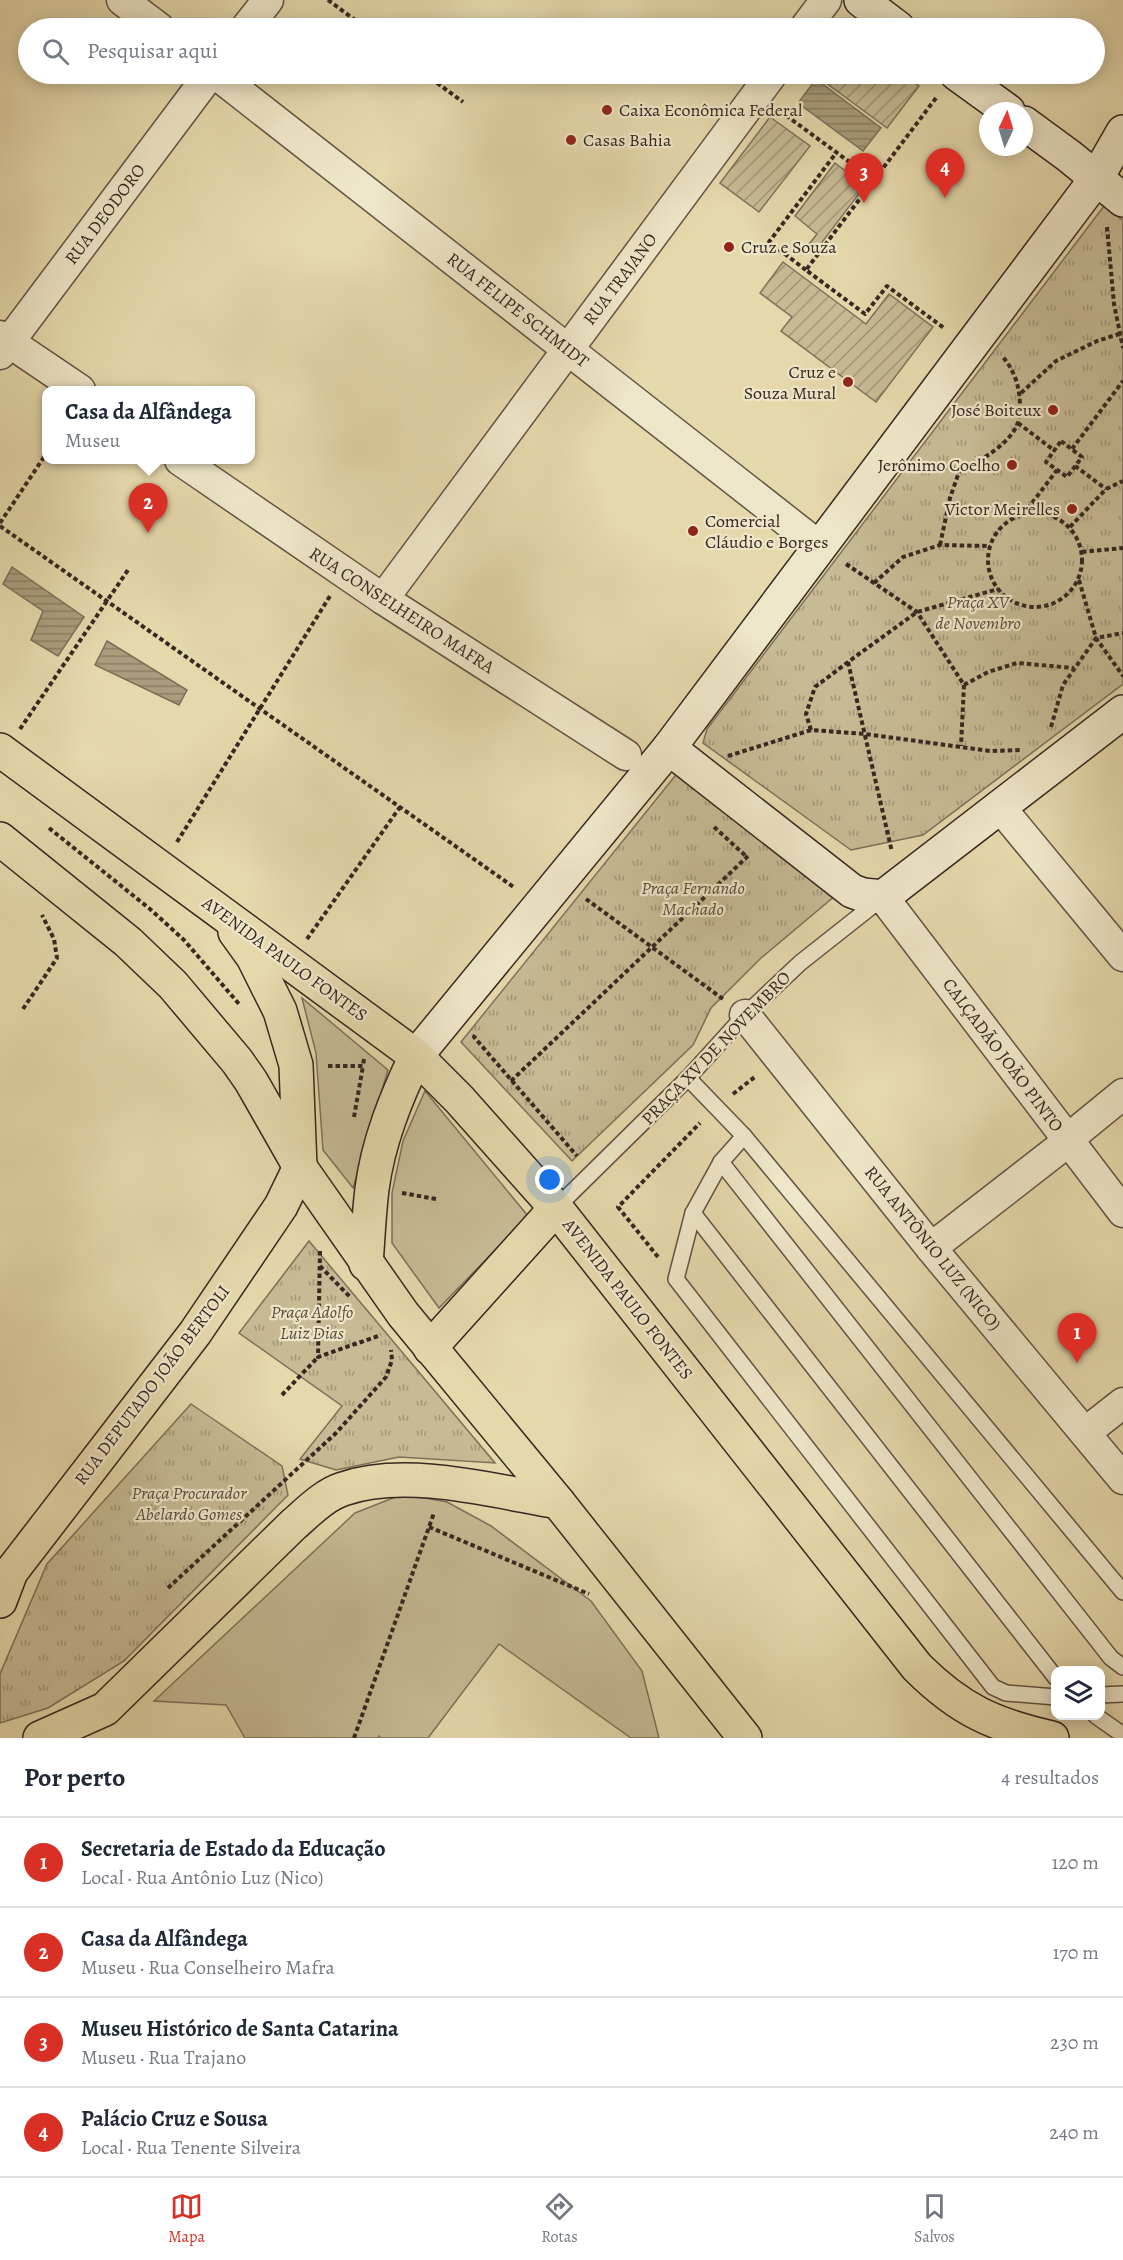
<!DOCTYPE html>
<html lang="pt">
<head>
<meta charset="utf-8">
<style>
	body { margin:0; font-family:Alegreya,serif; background:#f2f2f3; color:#1f2937 }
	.controls { position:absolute; right:18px; bottom:18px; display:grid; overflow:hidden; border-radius:12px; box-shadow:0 3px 15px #0003 }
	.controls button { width:54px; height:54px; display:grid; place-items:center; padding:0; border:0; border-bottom:2px solid #e0e1e3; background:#fff; color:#1f2937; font:30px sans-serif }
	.compass { position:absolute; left:979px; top:102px; width:54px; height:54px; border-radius:50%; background:#fff; box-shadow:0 3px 15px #0003; rotate:4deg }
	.you { position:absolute; left:550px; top:1180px; width:21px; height:21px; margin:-15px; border:4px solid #fff; border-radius:50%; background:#1a73e8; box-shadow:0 0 0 9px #1a73e833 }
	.badge { display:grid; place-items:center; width:39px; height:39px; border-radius:50%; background:#d93025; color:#fff; font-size:20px; font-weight:700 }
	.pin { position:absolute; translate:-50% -50px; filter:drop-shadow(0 2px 3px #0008) }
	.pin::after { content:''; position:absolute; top:32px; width:21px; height:18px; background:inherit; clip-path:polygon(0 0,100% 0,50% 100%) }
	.popup { position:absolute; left:42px; top:386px; width:213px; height:78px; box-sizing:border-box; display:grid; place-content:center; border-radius:12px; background:#fff; filter:drop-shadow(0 2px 4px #0005); font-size:20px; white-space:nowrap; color:#747a83 }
	.popup b { font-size:22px; color:#1f2937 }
	.popup::after { content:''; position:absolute; left:50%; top:100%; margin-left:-12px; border:12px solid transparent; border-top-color:#fff }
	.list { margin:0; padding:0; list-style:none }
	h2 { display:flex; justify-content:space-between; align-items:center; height:78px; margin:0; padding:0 24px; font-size:26px }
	h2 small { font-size:20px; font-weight:400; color:#747a83 }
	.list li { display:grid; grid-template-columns:39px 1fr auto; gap:18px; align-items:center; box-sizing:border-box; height:90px; padding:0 24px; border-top:2px solid #e0e1e3 }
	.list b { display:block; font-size:22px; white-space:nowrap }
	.list p { margin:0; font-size:20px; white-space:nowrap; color:#747a83 }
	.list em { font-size:20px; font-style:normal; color:#747a83 }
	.icon { flex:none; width:33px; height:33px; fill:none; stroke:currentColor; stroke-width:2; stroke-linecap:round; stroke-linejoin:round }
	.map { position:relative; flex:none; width:1123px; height:1738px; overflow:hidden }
	.search { position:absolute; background:#fff; box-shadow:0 3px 15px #0003; left:18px; right:18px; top:18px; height:66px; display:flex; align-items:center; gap:15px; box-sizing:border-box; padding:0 21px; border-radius:33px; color:#747a83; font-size:22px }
	.sheet { height:438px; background:#fff }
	nav { display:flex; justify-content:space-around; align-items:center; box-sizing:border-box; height:84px; border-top:2px solid #e0e1e3; background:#fff; font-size:16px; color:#747a83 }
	nav a { display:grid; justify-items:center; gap:3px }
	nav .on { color:#d93025 }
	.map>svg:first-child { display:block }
	.grass { fill:#c7ba94; stroke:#7e705a; stroke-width:1.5 }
	.park { fill:url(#park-tufts); stroke:#7e705a; stroke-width:1.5 }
	.garden { fill:url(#garden-furrows); stroke:#7e705a; stroke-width:1.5 }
	.water { fill:url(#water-rules); stroke:#7c6d58; stroke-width:1.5 }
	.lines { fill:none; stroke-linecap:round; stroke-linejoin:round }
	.lane-casing { stroke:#625344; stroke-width:18 }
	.street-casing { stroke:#625344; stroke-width:33 }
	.secondary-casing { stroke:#362721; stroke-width:36 }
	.primary-casing { stroke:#362721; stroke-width:36 }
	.path { stroke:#362721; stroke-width:4; stroke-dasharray:4.5 3; stroke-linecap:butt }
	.lane { stroke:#eee6c8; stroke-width:15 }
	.street { stroke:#eee6c8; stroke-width:30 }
	.secondary { stroke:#eee6c8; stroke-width:33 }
	.primary { stroke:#e5d8ab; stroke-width:33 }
	.poi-dot { fill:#8f2418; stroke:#eee6c8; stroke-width:2 }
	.labels { text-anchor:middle; stroke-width:4.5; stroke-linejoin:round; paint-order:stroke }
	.poi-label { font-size:18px; fill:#362721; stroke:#eee6c8; text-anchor:start }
	.street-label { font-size:18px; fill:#362721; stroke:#eee6c8 }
	.park-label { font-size:18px; font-style:italic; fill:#5a4c3e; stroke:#eee6c8 }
</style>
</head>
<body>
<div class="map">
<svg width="1123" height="1738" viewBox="0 0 1123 1738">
	<defs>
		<pattern id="park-tufts" width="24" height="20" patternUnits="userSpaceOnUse" patternTransform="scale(1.5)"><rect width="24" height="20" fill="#c7ba94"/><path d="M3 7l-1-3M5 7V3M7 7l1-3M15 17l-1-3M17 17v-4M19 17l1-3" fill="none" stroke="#a29778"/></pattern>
		<pattern id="garden-furrows" width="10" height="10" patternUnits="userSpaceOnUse" patternTransform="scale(1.5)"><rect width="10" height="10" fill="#c7ba94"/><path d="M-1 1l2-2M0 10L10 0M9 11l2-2" fill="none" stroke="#a29778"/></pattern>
		<pattern id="water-rules" width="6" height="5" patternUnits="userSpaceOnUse" patternTransform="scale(1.5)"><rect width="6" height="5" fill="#aa9c7c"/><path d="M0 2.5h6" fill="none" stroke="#8b7f65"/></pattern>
	</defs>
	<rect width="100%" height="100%" fill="#e5d8ab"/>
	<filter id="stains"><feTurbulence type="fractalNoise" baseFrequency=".00333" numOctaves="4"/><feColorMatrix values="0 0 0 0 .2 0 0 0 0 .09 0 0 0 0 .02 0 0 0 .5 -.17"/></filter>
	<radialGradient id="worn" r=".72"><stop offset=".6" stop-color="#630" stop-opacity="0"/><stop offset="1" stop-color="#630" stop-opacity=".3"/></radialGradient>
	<g class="grass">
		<path d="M302 998 388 1070 353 1188 323 1150 316 1053Z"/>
		<path d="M425 1091 528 1216 439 1308 392 1243V1193L403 1141Z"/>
		<path d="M403 1494 447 1502 491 1526 591 1601 642 1671 659 1738H631L499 1644 428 1738H382L379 1736 378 1738H245L226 1705 154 1701 355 1513Z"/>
	</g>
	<g class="park">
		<path d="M1104 206 1123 220V684L923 835 851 850 703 743 707 729Z"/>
		<path d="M679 771 836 895 761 958 711 1008 693 1045 572 1161 461 1042Z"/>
		<path d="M309 1241 495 1463 399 1457 336 1470 300 1459 342 1406 239 1333Z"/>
		<path d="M191 1404 282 1466 288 1495 124 1661 48 1708 0 1723V1674L47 1564Z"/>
	</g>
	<g class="garden">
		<path d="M814 74H902L919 86 887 128Z"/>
		<path d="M770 117 810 146 759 212 720 183Z"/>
		<path d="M835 163 865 186 813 254 806 248 817 234 795 216Z"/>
		<path d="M783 262 866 324 889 294 933 327 876 402 781 331 792 317 760 293Z"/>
	</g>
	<g class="water">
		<path d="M816 79 881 128 863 151 798 103Z"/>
		<path d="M12 567 84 617 58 656 31 640 43 611 3 584Z"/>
		<path d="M107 641 187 690 179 705 95 665Z"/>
	</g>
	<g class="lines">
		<g class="lane-casing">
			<g id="lane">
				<path d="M688 1078 744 1136 1123 1592"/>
				<path d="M744 1136 721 1162 693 1213 676 1279 993 1687 1006 1693 1056 1697"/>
				<path d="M721 1162 1111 1658 1123 1667"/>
				<path d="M556 1208 688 1078 745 1015 800 963 881 899"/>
				<path d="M693 1213 1056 1678"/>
				<path d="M1100 1695 1123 1694"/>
				<path d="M1096 1716 1123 1735"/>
			</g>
		</g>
		<g class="street-casing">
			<g id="street">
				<path d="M122 0 159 28"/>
				<path d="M246 28 268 0"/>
				<path d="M805 28 826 0"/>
				<path d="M216 74 820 547"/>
				<path d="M0 336 80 390"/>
				<path d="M0 354 210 74"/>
				<path d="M180 460 383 599 626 755"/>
				<path d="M383 599 772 74"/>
				<path d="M999 806 1123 956"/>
				<path d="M883 897 1123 1212"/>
				<path d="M745 1015 931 1248 1123 1479"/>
				<path d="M931 1248 1061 1147 1068 1139 1123 1094"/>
				<path d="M1086 1432 1123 1403"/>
			</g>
		</g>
		<g class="secondary-casing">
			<g id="secondary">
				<path d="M861 0 898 28"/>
				<path d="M957 74 1008 111"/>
				<path d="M1024 123 1069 156 1123 200"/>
				<path d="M669 748 852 891 863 895 883 897 1123 712"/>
				<path d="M416 1056 669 748 1096 179 1123 132"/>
			</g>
		</g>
		<g class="primary-casing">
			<g id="primary">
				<path d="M0 750 416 1056 459 1099 556 1208 917 1667C960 1710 994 1725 1052 1738"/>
				<path d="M0 839 128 942 173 985 237 1061 251 1081 300 1167 403 1314 558 1502 745 1738"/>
				<path d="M366 1264C368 1239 369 1213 372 1189 378 1142 396 1098 416 1056"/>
				<path d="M430 1348 556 1208"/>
				<path d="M0 1601 11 1572 195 1333 281 1206 300 1167 296 1065 280 1011 253 957 235 932"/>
				<path d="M40 1738 105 1709 294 1524C308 1512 324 1495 343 1489 406 1467 494 1491 558 1502"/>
			</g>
		</g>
		<g class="path">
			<path d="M328 0 366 28"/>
			<path d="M425 74 463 102"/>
			<path d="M936 98 806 270 865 314 887 286 944 328"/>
			<path d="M780 111 874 180"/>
			<path d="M1107 227 1114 304 1123 348"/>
			<path d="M806 270 769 242 836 153"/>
			<path d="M1021 393 1056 361 1097 341 1119 334"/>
			<path d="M1018 423 1055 451"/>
			<path d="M1061 441 1082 457 1067 477 1046 462Z"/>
			<path d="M1072 449 1123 381"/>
			<path d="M921 463C928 467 935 467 943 468 949 468 956 469 962 468 980 463 1013 441 1018 422 1023 398 1018 374 1002 356"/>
			<path d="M1075 466 1106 489"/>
			<circle cx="1035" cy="560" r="47"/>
			<path d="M1023 515 1057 470"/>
			<path d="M0 523 46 454"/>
			<path d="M0 526 515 888"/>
			<path d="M1070 527 1106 489 1123 481"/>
			<path d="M940 545 950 498 960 469"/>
			<path d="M1082 552 1123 548"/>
			<path d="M846 564 917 612 964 685 961 746"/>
			<path d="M1079 580 1096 638 1123 676"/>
			<path d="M874 583 903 557 940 545 990 546"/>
			<path d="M848 662 892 852"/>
			<path d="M964 685 988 672 1017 663 1074 668"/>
			<path d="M1051 727 1063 685 1096 638 1123 633"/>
			<path d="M20 729 128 570"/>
			<path d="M811 730 806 714 815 687 848 662 917 612 998 589"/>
			<path d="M728 756 811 730 865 734 990 751 1021 750"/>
			<path d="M714 827 747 857"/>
			<path d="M49 828 150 909 184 940 239 1004"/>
			<path d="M177 842 330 596"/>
			<path d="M586 899 723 999"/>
			<path d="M307 939 400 807"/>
			<path d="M23 1009 57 958 54 939 42 915"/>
			<path d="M475 1035 474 1037 577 1156"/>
			<path d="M328 1066H363L364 1058"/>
			<path d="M511 1081 748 856"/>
			<path d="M733 1094 756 1076"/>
			<path d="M354 1117 363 1066"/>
			<path d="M402 1193 436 1199"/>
			<path d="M320 1251 318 1357 381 1335"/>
			<path d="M658 1257 618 1207 700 1123"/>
			<path d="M320 1266 350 1297"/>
			<path d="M282 1395 318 1357"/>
			<path d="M429 1527 589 1594"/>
			<path d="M168 1588 336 1433 386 1377 392 1360 391 1350"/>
			<path d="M354 1738 434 1513"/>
		</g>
		<use href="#lane" class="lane"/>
		<use href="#street" class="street"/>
		<use href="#secondary" class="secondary"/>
		<use href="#primary" class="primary"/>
	</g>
	<g class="poi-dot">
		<circle cx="607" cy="110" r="6"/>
		<circle cx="571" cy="140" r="6"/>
		<circle cx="729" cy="247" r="6"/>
		<circle cx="848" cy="382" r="6"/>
		<circle cx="1053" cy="410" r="6"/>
		<circle cx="1012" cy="465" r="6"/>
		<circle cx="1072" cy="509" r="6"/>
		<circle cx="693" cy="531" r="6"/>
	</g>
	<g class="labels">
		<g class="poi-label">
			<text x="619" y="116">Caixa Econômica Federal</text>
			<text x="583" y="146">Casas Bahia</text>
			<text x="741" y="253">Cruz e Souza</text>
			<text x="836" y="378" text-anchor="end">Cruz e<tspan x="836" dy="21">Souza Mural</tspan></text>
			<text x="1041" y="416" text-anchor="end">José Boiteux</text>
			<text x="1000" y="471" text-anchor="end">Jerônimo Coelho</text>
			<text x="1060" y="515" text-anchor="end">Victor Meirelles</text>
			<text x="705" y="527">Comercial<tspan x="705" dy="21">Cláudio e Borges</tspan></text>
		</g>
		<g class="street-label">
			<text transform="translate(105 214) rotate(-53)" y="6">RUA DEODORO</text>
			<text transform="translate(620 279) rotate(-53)" y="6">RUA TRAJANO</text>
			<text transform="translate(518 310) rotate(38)" y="6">RUA FELIPE SCHMIDT</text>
			<text transform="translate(402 610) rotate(33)" y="6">RUA CONSELHEIRO MAFRA</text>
			<text transform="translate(285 959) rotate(36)" y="6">AVENIDA PAULO FONTES</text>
			<text transform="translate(716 1048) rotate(-46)" y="6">PRAÇA XV DE NOVEMBRO</text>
			<text transform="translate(1003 1055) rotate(53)" y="6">CALÇADÃO JOÃO PINTO</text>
			<text transform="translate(933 1248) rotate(51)" y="6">RUA ANTÔNIO LUZ (NICO)</text>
			<text transform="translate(628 1299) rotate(52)" y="6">AVENIDA PAULO FONTES</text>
			<text transform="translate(152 1385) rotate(-53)" y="6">RUA DEPUTADO JOÃO BERTOLI</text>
		</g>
		<g class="park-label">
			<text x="978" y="608">Praça XV<tspan x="978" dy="21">de Novembro</tspan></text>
			<text x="693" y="894">Praça Fernando<tspan x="693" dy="21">Machado</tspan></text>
			<text x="312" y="1318">Praça Adolfo<tspan x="312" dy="21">Luiz Dias</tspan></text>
			<text x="189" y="1499">Praça Procurador<tspan x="189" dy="21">Abelardo Gomes</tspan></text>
		</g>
	</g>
	<rect width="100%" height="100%" filter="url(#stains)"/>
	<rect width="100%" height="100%" fill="url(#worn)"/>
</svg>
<div class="controls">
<button><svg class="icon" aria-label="layers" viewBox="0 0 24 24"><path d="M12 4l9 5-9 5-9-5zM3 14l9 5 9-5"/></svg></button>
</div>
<svg class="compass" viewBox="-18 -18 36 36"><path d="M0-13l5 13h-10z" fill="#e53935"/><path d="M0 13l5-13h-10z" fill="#747a83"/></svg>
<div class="you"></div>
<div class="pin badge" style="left:1077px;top:1363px">1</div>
<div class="pin badge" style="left:148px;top:533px">2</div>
<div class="popup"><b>Casa da Alfândega</b>Museu</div>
<div class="pin badge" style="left:864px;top:203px">3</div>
<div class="pin badge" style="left:945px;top:198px">4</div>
<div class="search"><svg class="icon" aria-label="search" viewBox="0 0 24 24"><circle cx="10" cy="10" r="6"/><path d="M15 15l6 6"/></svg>Pesquisar aqui</div>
</div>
<section class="sheet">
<h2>Por perto<small>4 resultados</small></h2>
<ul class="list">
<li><span class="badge">1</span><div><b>Secretaria de Estado da Educação</b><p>Local · Rua Antônio Luz (Nico)</p></div><em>120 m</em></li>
<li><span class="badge">2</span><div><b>Casa da Alfândega</b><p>Museu · Rua Conselheiro Mafra</p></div><em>170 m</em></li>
<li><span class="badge">3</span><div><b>Museu Histórico de Santa Catarina</b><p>Museu · Rua Trajano</p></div><em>230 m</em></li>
<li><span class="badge">4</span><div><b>Palácio Cruz e Sousa</b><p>Local · Rua Tenente Silveira</p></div><em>240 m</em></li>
</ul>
</section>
<nav>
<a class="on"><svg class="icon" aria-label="map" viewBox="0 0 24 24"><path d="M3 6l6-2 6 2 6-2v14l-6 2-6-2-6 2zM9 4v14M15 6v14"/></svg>Mapa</a>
<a><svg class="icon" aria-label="directions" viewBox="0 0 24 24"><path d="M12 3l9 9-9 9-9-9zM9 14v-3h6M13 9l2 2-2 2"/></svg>Rotas</a>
<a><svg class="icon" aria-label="saved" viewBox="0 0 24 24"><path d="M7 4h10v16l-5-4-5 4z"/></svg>Salvos</a>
</nav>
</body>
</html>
